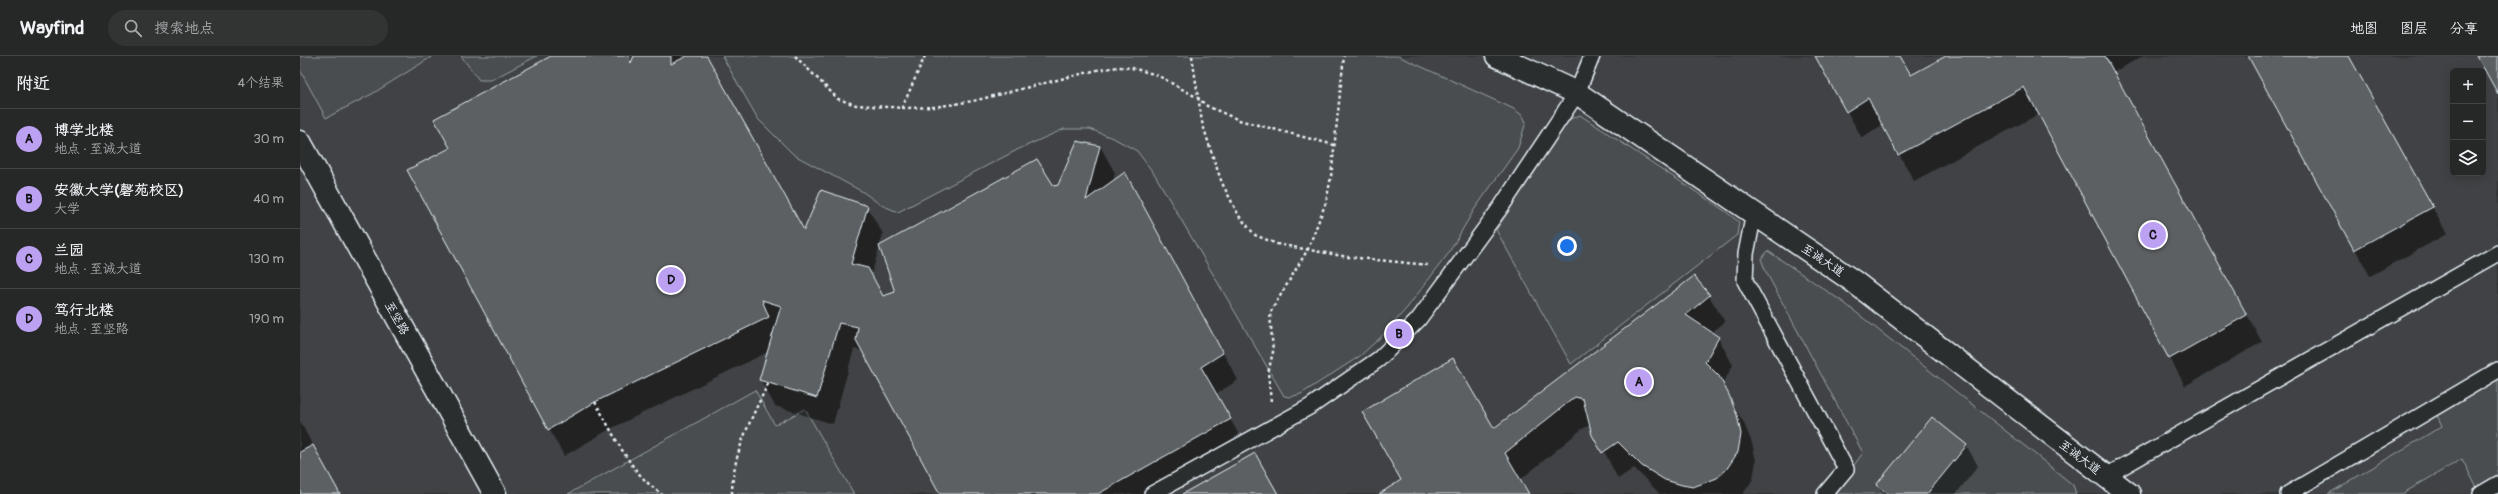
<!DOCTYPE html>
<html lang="zh">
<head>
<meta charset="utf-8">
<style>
	body { margin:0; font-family:Pangolin,"LXGW WenKai TC",sans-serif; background:#323434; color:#f1f3f6 }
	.controls { position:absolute; right:12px; top:12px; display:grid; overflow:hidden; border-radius:6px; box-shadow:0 2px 10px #0003 }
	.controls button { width:36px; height:36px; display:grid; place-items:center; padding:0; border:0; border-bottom:1px solid #424445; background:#262828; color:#f1f3f6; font:20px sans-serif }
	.you { position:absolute; left:1267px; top:190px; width:14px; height:14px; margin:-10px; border:3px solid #fff; border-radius:50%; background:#1a73e8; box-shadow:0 0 0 6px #1a73e833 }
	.badge { display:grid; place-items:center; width:26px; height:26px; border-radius:50%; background:#bca0f2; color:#111; font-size:13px; font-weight:700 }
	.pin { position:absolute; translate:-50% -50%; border:2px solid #fff; box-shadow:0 1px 4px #0006 }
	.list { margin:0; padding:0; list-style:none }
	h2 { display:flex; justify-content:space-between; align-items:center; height:52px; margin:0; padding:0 16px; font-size:17px }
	h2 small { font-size:13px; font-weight:400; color:#a4a6a8 }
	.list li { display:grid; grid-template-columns:26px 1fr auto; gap:12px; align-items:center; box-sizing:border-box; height:60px; padding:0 16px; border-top:1px solid #424445 }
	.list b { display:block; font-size:15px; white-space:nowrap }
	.list p { margin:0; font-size:13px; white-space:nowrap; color:#a4a6a8 }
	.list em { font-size:13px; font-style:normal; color:#a4a6a8 }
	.icon { flex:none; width:22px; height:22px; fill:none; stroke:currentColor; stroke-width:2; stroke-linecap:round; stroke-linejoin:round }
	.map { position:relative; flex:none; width:2198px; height:438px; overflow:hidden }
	header { display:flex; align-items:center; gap:24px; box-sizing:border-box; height:56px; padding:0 20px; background:#262828; border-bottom:1px solid #424445 }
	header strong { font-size:19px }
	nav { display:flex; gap:22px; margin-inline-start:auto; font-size:14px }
	.search { width:280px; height:36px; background:#323434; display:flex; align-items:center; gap:10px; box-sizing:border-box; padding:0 14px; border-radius:22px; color:#a4a6a8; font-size:15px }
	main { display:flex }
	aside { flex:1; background:#262828 }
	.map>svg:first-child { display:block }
	.built { fill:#3f4244; fill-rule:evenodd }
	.green { fill:#494d4f; stroke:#989fa4 }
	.shadow { fill:#0007 }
	.building { fill:#5c6063; stroke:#e8f1f8 }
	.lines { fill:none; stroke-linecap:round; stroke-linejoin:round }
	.service-casing { stroke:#e8f1f8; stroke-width:18 }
	.minor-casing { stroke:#e8f1f8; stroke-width:25 }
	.path { stroke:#e8f1f8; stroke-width:2.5; stroke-dasharray:3 3; stroke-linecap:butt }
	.service { stroke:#2a2d2e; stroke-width:15 }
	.minor { stroke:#2a2d2e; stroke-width:22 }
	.labels { text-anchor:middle; stroke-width:4; stroke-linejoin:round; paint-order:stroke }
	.street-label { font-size:12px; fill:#e8f1f8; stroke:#2a2d2e }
</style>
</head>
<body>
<header>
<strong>Wayfind</strong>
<div class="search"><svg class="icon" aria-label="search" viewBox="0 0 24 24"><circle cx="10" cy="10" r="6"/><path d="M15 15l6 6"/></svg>搜索地点</div>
<nav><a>地图</a><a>图层</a><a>分享</a></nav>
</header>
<main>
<aside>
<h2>附近<small>4个结果</small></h2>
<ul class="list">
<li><span class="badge">A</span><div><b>博学北楼</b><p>地点 · 至诚大道</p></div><em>30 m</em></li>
<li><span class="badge">B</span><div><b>安徽大学(磬苑校区)</b><p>大学</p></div><em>40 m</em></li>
<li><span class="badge">C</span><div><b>兰园</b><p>地点 · 至诚大道</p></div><em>130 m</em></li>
<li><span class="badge">D</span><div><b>笃行北楼</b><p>地点 · 至坚路</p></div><em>190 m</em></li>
</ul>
</aside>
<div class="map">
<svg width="2198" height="438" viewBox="0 0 2198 438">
	<rect width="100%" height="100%" fill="#323536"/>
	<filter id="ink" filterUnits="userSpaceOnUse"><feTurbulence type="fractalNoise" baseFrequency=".025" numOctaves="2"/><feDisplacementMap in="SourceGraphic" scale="8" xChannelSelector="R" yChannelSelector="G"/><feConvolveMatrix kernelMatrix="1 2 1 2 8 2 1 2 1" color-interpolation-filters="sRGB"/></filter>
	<g filter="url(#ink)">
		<path class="built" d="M0 0H2198V438H0ZM2153 15H2183V117H2153Z"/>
		<g class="green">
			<path d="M0 0H133L72 38 26 62 0 14Z"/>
			<path d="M161 0H237L191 24H179Z"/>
			<path d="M422 0H1098L1214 53 1223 60 1226 66 1218 92 1174 154 1148 198 1107 252 1082 280 1060 300 1001 338 990 341 984 340 855 119 837 95 815 83 790 73H764L719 93 598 156 581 149 563 136 494 99 458 63Z"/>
			<path d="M1280 59 1425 155 1439 166 1437 179 1271 308 1196 174 1268 64Z"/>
			<path d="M1468 195 1543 246 1731 395 1773 429 1776 438H1532L1563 397 1466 216 1461 203Z"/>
			<path d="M2198 318V420L2177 432 2162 403 2102 438H2028L2142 370 2135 355Z"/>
			<path d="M455 334 475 369 505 353 554 438H268Z"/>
		</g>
		<g class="shadow">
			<path d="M253 0H329L332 6 336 0H381L383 3 389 0H406L505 175 567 151 583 178 571 220 583 241 596 236 759 130 800 90 815 117 813 126 825 117 938 324 916 338 946 391 861 438H640L563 295 554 293 533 368 475 350 460 323 468 296 310 373 264 400 249 373 151 93 136 64Z"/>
			<path d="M1516 0H1600L1611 20 1648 0H1843L1814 16 1962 286 1885 330 1739 58 1614 125 1583 69 1562 82Z"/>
			<path d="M1949 0H2049L2147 178 2070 220Z"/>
			<path d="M1409 240 1425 266 1411 277 1418 282 1433 309 1422 329 1444 367 1452 387 1456 405 1453 423 1443 438H1360L1334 412 1318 423 1291 369 1282 373 1220 424 1228 438H1081L1194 373Z"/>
			<path d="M0 365 13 390 40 438H0Z"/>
			<path d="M1666 389 1678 410 1656 438H1583L1578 429Z"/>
		</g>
		<g class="building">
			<path d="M251 0H328L331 7 334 0H371V8L387 0H407L504 174 521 134 568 150 551 208 568 212 583 240 595 236 579 190 737 103 754 130 758 129 777 85 800 90 786 144 825 116 923 297 901 311 931 363 798 438H640L556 284 558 271 539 267 517 342 459 324 481 250 462 244 469 261 295 346 248 374 107 114 150 92 134 63Z"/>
			<path d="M1515 0H1600L1611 19 1646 0H1805L1947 259 1869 303 1724 31 1598 99 1568 42 1546 56Z"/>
			<path d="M1948 0H2049L2133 151 2054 194Z"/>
			<path d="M2177 0H2198V38Z"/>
			<path d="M1394 220 1410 239 1386 259 1419 281 1405 306 1419 320 1429 339 1437 359 1441 378 1438 396 1426 414 1417 422 1393 431 1382 429 1365 424 1342 410 1318 386 1302 397 1292 379 1283 343 1275 341 1205 397 1229 438H1079L1101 424 1062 356 1153 302 1194 372Z"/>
			<path d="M1632 361 1667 389 1627 438H1588L1576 429Z"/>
			<path d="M13 389 40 438H0V396Z"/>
			<path d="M955 397 978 438H882Z"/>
		</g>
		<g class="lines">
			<g class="service-casing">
				<g id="service">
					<path d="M1454 157 1446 198 1445 225 1546 413 1525 438"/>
					<path d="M1806 420 2198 197"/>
					<path d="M852 438 1011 350 1079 303 1118 264 1201 151 1277 37 1292 0"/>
					<path d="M1988 438 2198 314"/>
					<path d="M2181 438 2198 428"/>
				</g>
			</g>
			<g class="minor-casing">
				<g id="minor">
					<path d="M1197 0 1277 37 1553 225 1829 438"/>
					<path d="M0 86 195 438"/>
				</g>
			</g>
			<g class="path">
				<path d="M495 0 538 43 556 49 605 52 635 51 673 45 797 14 819 11 832 12 857 19 898 42 907 50 939 64 1034 89"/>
				<path d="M892 0 902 66 912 98 922 127 939 160 955 179 977 188 1048 201 1128 209"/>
				<path d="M602 52 625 0"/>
				<path d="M971 345 968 317 973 296 970 257 1008 193 1026 146 1031 121 1044 0"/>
				<path d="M295 346C314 378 330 418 362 438"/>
				<path d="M432 438C432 398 452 361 469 326"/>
			</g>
			<use href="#service" class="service"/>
			<use href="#minor" class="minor"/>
		</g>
	</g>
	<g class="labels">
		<g class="street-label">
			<text transform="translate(1523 204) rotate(34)" y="4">至诚大道</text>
			<text transform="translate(97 262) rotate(61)" y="4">至坚路</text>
			<text transform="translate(1780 401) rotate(37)" y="4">至诚大道</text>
		</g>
	</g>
</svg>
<div class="controls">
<button>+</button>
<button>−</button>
<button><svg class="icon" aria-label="layers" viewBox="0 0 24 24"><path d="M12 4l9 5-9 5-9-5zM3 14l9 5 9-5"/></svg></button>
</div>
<div class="you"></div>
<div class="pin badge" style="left:1339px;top:326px">A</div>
<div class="pin badge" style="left:1099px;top:278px">B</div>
<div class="pin badge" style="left:1853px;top:179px">C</div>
<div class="pin badge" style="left:371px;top:224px">D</div>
</div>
</main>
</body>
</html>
